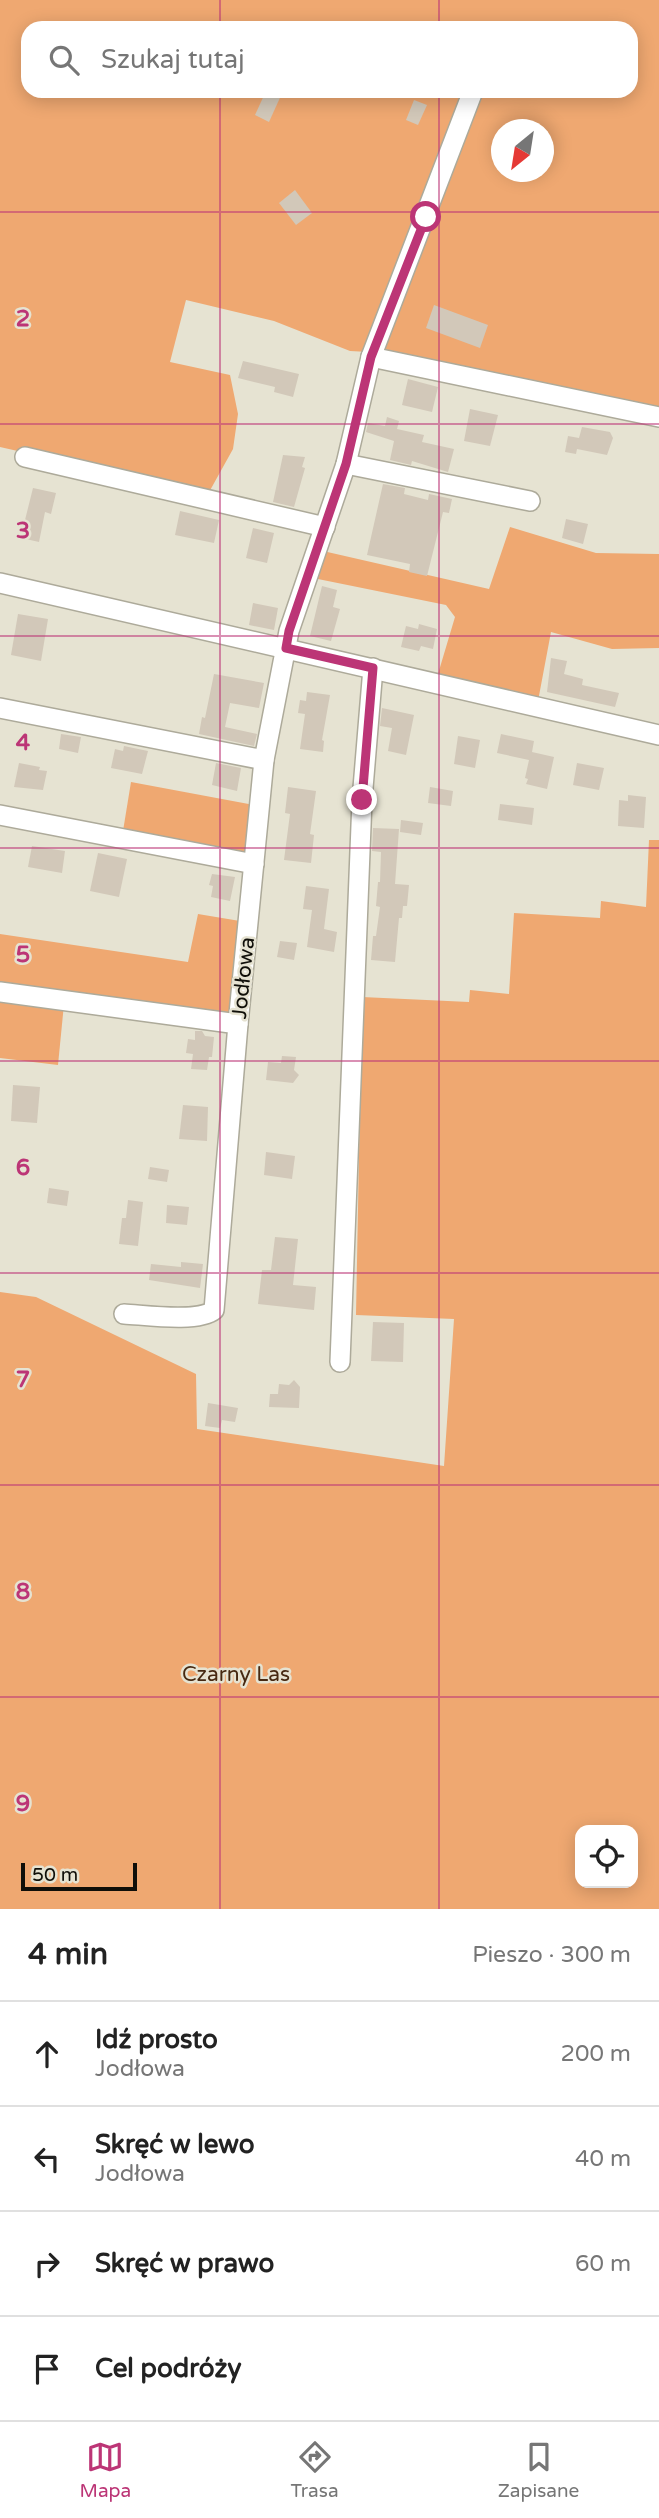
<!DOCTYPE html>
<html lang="pl">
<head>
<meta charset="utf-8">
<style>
	body { margin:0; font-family:"Varela Round",sans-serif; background:#f6f6f6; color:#222 }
	.controls { position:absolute; right:21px; bottom:21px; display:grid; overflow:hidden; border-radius:14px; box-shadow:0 4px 18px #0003 }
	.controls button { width:63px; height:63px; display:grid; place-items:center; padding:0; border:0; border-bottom:2px solid #e0e0e0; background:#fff; color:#222; font:35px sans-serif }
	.compass { position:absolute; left:491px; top:119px; width:63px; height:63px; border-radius:50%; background:#fff; box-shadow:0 4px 18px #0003; rotate:210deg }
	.scale { position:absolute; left:21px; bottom:18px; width:116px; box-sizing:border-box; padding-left:7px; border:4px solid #100f09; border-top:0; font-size:19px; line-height:24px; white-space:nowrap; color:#100f09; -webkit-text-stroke:5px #e6e3d2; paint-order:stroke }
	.stop { position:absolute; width:21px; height:21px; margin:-16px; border:5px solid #bc3576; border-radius:50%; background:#fff }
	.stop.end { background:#bc3576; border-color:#fff; box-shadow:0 2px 7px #0008 }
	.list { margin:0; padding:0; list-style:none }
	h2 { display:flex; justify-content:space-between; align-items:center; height:91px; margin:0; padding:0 28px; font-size:30px }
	h2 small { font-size:23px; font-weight:400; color:#767676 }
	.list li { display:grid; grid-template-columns:46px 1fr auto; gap:21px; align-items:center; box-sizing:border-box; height:105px; padding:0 28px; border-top:2px solid #e0e0e0 }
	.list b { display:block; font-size:26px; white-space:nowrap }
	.list p { margin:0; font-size:23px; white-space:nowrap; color:#767676 }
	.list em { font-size:23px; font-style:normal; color:#767676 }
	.icon { flex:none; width:38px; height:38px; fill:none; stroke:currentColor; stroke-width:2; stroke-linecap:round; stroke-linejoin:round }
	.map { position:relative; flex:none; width:659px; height:1909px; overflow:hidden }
	.search { position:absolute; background:#fff; box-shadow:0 4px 18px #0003; left:21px; right:21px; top:21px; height:77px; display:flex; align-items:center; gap:18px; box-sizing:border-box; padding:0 24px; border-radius:21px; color:#767676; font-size:26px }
	.sheet { height:511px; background:#fff }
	nav { display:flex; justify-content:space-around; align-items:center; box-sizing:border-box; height:98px; border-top:2px solid #e0e0e0; background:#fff; font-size:19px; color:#767676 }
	nav a { display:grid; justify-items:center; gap:4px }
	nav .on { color:#bc3576 }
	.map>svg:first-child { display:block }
	.green { fill:#efa871; fill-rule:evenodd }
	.building { fill:#d2c8b9 }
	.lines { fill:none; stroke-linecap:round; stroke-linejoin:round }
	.minor-casing { stroke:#adaa9a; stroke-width:22 }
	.minor { stroke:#fff; stroke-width:19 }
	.route { stroke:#bc3576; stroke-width:9 }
	.grid { fill:none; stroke:#bc3576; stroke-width:2; stroke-opacity:0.55 }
	.labels { text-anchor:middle; stroke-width:5; stroke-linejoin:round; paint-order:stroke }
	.street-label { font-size:21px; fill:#100f09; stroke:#e6e3d2 }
	.park-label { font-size:21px; fill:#472911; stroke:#e6e3d2 }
	.grid-label { font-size:23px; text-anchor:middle; font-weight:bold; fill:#bc3576; stroke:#e6e3d2; stroke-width:5; stroke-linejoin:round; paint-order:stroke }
</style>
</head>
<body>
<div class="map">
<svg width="659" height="1909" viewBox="0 0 659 1909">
	<rect width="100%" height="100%" fill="#e6e3d2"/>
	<g class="green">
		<path d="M0 0H659V411L387 353 350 351 274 321 186 300 170 362 230 375 238 414 233 449 208 494 0 447ZM28 28H631V91H28ZM502 130H544V172H502Z"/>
		<path d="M510 527 596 553 659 554V648L612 649 551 632 538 701 438 674 455 617 446 605 313 578 323 551 489 589Z"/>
		<path d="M131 782 254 805 250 856 123 831Z"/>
		<path d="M649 840H659V1909H0V1292L36 1297 196 1374 197 1429 444 1466 454 1319 356 1315 362 997 469 1002 470 990 509 994 514 913 600 918 601 901 646 907ZM580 1830H633V1883H580Z"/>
		<path d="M198 914 240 921 233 1015 0 983V934L188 962Z"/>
		<path d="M0 996 64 1004 58 1065 0 1058Z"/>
	</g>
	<g class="building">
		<path d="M266 91H283L269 122 255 115Z"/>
		<path d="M414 100 427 105 418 125 406 120Z"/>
		<path d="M295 190 312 213 296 225 279 203Z"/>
		<path d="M434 305 488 325 480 348 426 328Z"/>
		<path d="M243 361 299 374 293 397 274 392 275 387 238 378Z"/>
		<path d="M408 379 438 387 432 412 402 405Z"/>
		<path d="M470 409 498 415 490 446 464 441Z"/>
		<path d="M387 417 399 421 397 429 424 435 422 442 454 449 448 472 412 461 411 465 390 460 394 441 366 432 368 423 385 426Z"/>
		<path d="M582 427 610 432 613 438 607 455 577 449 576 454 565 452 568 436 579 438Z"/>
		<path d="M283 455 305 457 302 467 305 468 294 507 273 502Z"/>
		<path d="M383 484 405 488 404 494 428 500 429 494 452 499 449 513 443 512 427 576 409 572 410 564 367 555Z"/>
		<path d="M33 488 56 493 51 514 45 512 39 542 17 537 20 523 24 524Z"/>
		<path d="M180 511 219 520 214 543 175 535Z"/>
		<path d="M566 519 588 524 583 544 562 538Z"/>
		<path d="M253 528 274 533 267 563 246 558Z"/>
		<path d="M322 586 337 590 333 607 340 609 331 641 310 636Z"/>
		<path d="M253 603 278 608 274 630 249 625Z"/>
		<path d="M18 614 48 619 41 661 11 655Z"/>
		<path d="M419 624 437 629 433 649 421 646 419 651 401 647 406 626 418 629Z"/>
		<path d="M551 658 567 661 564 674 583 679 582 685 619 693 615 707 547 692Z"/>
		<path d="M214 674 264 683 259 708 230 703 225 727 257 734 254 746 199 734 202 717 205 718Z"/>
		<path d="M307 692 330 695 322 740 324 741 323 752 300 749 305 714 298 713 300 700 306 701Z"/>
		<path d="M382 708 414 715 406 755 388 751 392 728 380 726Z"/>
		<path d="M61 734 81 737 78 753 59 749Z"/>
		<path d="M501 734 534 741 532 752 554 757 547 789 526 784 528 779 525 778 529 760 497 753Z"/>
		<path d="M458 736 480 740 475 768 454 764Z"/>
		<path d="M124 746 148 751 142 774 111 768 115 749 123 751Z"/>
		<path d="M19 763 40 767 39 770 47 771 43 790 14 787Z"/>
		<path d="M216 763 241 768 237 791 212 785Z"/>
		<path d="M577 763 604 768 599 790 573 785Z"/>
		<path d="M288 787 316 791 310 834 314 835 311 863 284 860 290 814 285 813Z"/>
		<path d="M430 787 453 791 451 806 428 803Z"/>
		<path d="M628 795 646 797 644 828 618 826 619 800 628 801Z"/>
		<path d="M500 804 534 808 532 825 498 820Z"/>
		<path d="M401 820 423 823 421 835 400 832Z"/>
		<path d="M373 828 399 829 395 884 409 885 407 906H403L402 918H399L395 962 371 960 373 936H376L380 907 376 906 378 882H380L381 852 372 851Z"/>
		<path d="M32 846 65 851 62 873 28 867Z"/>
		<path d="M98 853 127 859 119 897 90 891Z"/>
		<path d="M212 874 235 877 230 901 211 897 213 886 209 885Z"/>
		<path d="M306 886 329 889 324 929 337 932 334 952 307 947 312 910 303 909Z"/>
		<path d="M280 941 297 943 294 960 277 957Z"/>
		<path d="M195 1031H202L205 1036 214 1037 212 1057H209L207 1070 191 1069 193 1054 186 1053 188 1039 195 1040Z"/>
		<path d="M282 1056 296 1057 294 1070 299 1075 293 1083 266 1080 268 1062 281 1063Z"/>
		<path d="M13 1085 40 1087 37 1123 11 1121Z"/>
		<path d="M183 1105 208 1107 207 1141 179 1139Z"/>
		<path d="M266 1152 295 1156 292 1179 264 1175Z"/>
		<path d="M150 1167 169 1170 167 1182 148 1179Z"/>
		<path d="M49 1188 69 1191 67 1206 47 1203Z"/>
		<path d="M128 1200 143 1202 138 1246 119 1244 122 1218H126Z"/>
		<path d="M167 1205 189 1207 187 1225 166 1223Z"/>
		<path d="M275 1237 298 1239 293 1285 316 1287 314 1310 258 1304 262 1270H271Z"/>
		<path d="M181 1262 203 1264 200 1288 149 1280 151 1264 181 1267Z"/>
		<path d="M373 1322 404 1323 403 1362 371 1361Z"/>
		<path d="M294 1380 300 1387 299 1408 269 1407 270 1394H278L279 1384 289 1385Z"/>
		<path d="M208 1403 238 1408 235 1422 222 1420 220 1428 205 1426Z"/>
	</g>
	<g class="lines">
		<g class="minor-casing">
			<g id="minor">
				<path d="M371 357 659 417"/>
				<path d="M25 457 325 527"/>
				<path d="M346 464 530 501"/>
				<path d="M0 583 659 735"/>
				<path d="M0 708 264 760"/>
				<path d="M0 815 254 864"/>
				<path d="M0 992 238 1024"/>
				<path d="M124 1314C145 1315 198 1323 214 1310L238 1024 264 760 289 631 346 464 371 357 473 91"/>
				<path d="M340 1362 362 800 373 668"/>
			</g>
		</g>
		<use href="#minor" class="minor"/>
	</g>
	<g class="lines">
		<path class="route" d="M362 800 373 668 286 648 289 631 346 464 371 357 426 217"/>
	</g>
	<path class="grid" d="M220 0V28M439 0V28M220 91V1909M439 91V1909M0 212H659M0 424H659M0 636H659M0 848H659M0 1061H659M0 1273H659M0 1485H659M0 1697H659"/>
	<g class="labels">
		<g class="street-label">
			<text transform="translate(243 978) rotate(-84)" y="7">Jodłowa</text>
		</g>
		<g class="park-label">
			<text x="236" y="1681">Czarny Las</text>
		</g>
	</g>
	<g class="grid-label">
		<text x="23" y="326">2</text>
		<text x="23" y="538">3</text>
		<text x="23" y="750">4</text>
		<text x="23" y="962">5</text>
		<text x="23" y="1175">6</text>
		<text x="23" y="1387">7</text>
		<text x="23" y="1599">8</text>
		<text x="23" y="1811">9</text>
	</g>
</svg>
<div class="controls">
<button><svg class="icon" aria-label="locate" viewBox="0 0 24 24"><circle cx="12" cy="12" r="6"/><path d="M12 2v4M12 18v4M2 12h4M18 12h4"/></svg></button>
</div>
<svg class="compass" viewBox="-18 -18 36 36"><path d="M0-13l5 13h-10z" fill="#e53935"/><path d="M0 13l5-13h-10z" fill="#767676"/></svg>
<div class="scale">50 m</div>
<div class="stop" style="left:426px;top:217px"></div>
<div class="stop end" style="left:362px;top:800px"></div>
<div class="search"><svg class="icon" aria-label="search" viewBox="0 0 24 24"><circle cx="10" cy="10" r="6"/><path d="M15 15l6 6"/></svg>Szukaj tutaj</div>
</div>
<section class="sheet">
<h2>4 min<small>Pieszo · 300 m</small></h2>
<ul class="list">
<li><svg class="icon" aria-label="ahead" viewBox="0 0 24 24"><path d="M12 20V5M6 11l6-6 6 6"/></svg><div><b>Idź prosto</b><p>Jodłowa</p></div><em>200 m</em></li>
<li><svg class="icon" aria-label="left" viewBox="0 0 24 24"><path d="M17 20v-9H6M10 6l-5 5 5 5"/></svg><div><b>Skręć w lewo</b><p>Jodłowa</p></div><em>40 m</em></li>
<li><svg class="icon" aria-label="right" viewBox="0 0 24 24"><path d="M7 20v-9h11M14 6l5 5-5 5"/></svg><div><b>Skręć w prawo</b></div><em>60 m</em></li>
<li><svg class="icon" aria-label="arrive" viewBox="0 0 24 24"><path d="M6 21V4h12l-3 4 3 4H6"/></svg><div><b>Cel podróży</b></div></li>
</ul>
</section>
<nav>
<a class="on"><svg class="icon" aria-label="map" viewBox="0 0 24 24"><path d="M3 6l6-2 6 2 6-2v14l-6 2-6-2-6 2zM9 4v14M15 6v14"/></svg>Mapa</a>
<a><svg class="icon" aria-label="directions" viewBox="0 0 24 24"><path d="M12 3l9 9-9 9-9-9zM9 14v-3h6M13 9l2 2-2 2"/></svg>Trasa</a>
<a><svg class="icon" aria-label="saved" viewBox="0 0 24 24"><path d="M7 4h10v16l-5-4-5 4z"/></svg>Zapisane</a>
</nav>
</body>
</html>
